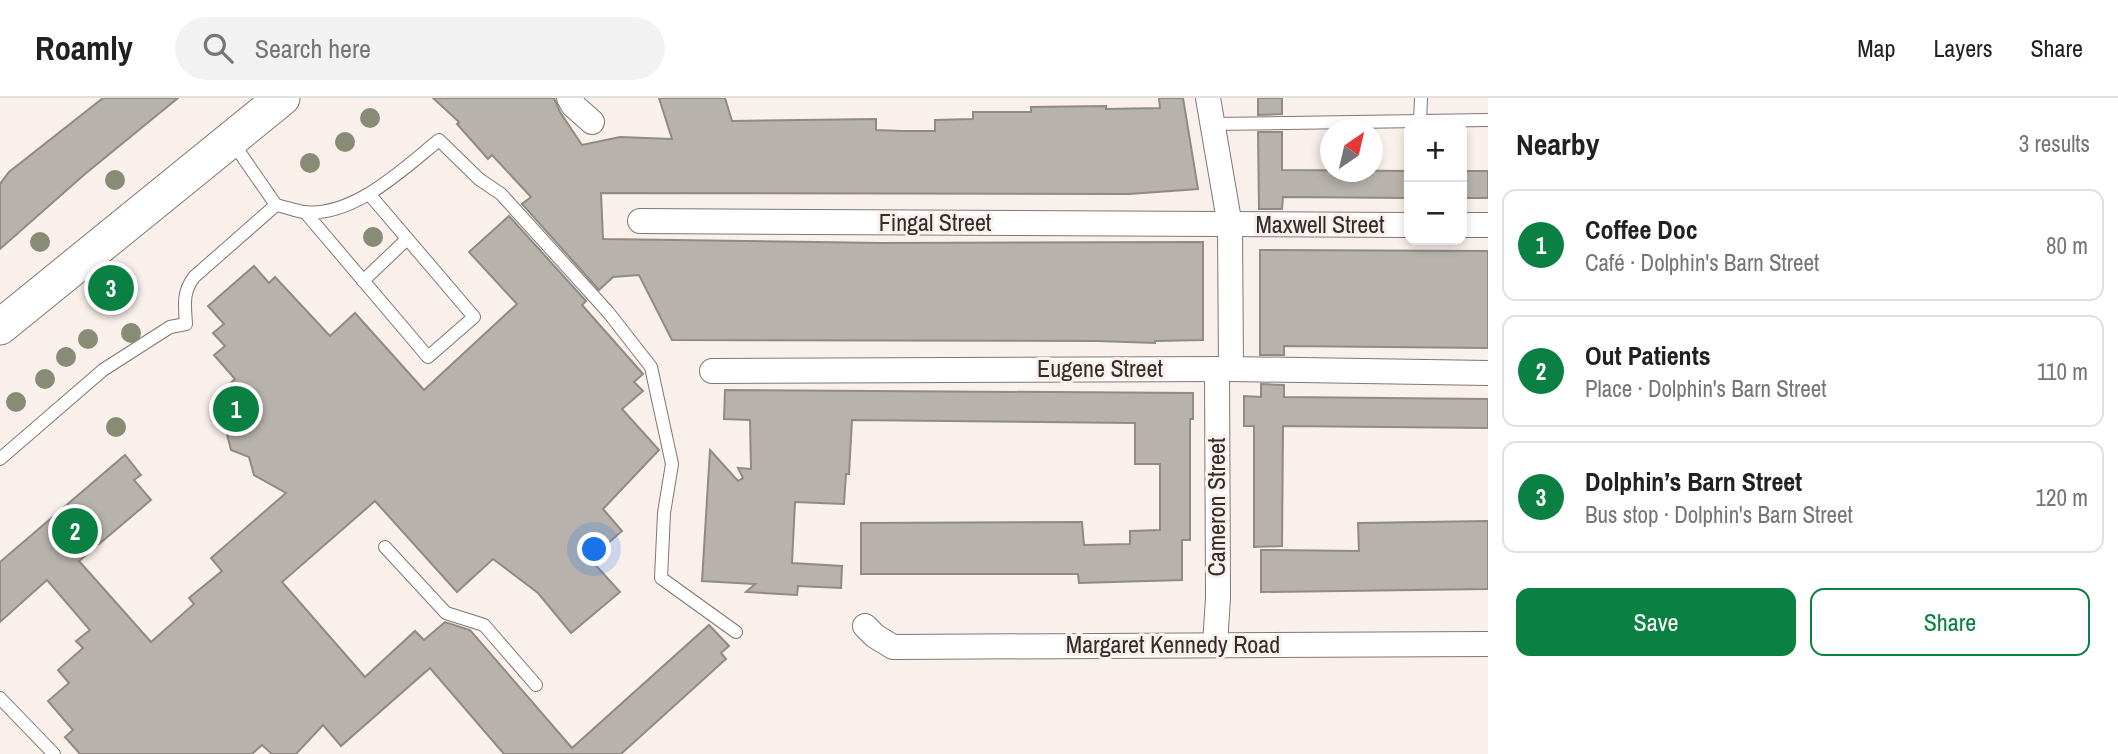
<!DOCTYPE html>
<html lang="en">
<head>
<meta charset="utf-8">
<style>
	body { margin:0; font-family:"Archivo Narrow",sans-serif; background:#f2f2f2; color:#202124 }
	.controls { position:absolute; right:21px; top:21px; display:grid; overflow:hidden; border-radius:14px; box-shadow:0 4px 10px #0003 }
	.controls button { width:63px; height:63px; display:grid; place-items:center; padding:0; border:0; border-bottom:2px solid #e0e0e0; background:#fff; color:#202124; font:35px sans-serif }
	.compass { position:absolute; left:1320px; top:21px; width:63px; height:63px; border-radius:50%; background:#fff; box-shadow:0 4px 10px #0003; rotate:34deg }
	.you { position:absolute; left:595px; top:452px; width:24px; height:24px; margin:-18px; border:5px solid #fff; border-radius:50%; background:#1a73e8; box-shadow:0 0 0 10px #1a73e833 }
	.badge { display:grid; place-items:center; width:46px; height:46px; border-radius:50%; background:#0b8043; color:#fff; font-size:23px; font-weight:700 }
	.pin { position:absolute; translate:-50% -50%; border:4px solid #fff; box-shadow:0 2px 7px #0006 }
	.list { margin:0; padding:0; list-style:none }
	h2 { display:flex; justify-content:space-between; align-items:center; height:91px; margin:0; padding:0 28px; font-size:30px }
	h2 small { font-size:23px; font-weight:400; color:#757577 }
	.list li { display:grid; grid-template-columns:46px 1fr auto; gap:21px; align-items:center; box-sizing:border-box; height:112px; margin:0 14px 14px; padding:0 14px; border:2px solid #e0e0e0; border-radius:14px }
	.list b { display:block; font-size:26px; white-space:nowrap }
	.list p { margin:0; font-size:23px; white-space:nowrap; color:#757577 }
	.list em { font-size:23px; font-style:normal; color:#757577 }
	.actions { display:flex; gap:14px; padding:21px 28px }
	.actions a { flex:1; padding:16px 0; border:2px solid #0b8043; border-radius:14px; text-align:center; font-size:24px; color:#0b8043 }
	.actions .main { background:#0b8043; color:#fff }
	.icon { flex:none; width:38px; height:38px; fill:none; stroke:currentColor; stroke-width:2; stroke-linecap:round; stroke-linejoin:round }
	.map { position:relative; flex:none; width:1488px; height:656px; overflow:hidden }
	header { display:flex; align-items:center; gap:42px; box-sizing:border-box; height:98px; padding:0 35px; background:#fff; border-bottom:2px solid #e0e0e0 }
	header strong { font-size:33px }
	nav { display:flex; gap:38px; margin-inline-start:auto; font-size:24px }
	.search { width:490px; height:63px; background:#f2f2f2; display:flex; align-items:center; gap:18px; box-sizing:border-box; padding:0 24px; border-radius:38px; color:#757577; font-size:26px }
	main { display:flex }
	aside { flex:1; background:#fff }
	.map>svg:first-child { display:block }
	.building { fill:#b8b2ac; stroke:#908a84; stroke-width:2 }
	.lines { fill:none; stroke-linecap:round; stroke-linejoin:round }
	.service-casing { stroke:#807774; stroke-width:14 }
	.minor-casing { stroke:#807774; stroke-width:26 }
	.secondary-casing { stroke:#807774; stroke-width:37 }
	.service { stroke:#fff; stroke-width:12 }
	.minor { stroke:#fff; stroke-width:24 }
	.secondary { stroke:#fff; stroke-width:35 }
	.tree { fill:#888c75 }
	.labels { text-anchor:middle; stroke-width:6; stroke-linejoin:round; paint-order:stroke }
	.street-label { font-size:24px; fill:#302d2c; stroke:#f9efeb }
</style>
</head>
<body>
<header>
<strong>Roamly</strong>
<div class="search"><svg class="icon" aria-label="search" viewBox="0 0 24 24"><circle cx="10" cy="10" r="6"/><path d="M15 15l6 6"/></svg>Search here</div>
<nav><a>Map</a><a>Layers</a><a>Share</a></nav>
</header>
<main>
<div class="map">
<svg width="1488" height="656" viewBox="0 0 1488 656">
	<rect width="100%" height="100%" fill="#f9efeb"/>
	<g class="building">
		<path d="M103 0H178L85 76 0 151V86L9 74Z"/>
		<path d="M433 0H554L560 14 582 47 620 39 672 41 659 0H725L732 23 876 21V32L902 33H935V22L973 21V14H1031V9L1106 8V11L1160 10 1159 0H1183L1198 91 1129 96 601 95 603 141 884 145 1203 144V242L1155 243V245L1097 243 672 242 639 177 613 179 599 192 522 106 531 99 492 57 488 61 457 26 459 24Z"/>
		<path d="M1258 0H1282V16L1258 17Z"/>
		<path d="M1258 34H1282V72L1409 73V100L1283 99 1282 111H1259Z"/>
		<rect x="1462" y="73" width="26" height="27"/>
		<path d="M509 118 586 203 582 207 643 276 634 284 643 293 622 311 659 352 603 411 622 433 590 461 620 494 571 535 538 495 493 461 457 494 375 403 282 484 365 579 415 533 424 542 445 524 470 532 572 650 709 527 729 548 721 555 726 561 621 656H504L430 570 341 648 323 627 296 656H272L262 647 252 656H80L65 639 73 632 48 603 69 585 58 572 83 550 76 543 90 532 47 482 0 524V464L125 357 141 377 134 382 151 402 79 463 151 544 194 506 189 500 222 473 211 460 286 395 254 377 249 359 231 352 223 320 221 294 235 281 214 257 225 248 213 235 224 226 208 208 254 168 269 185 275 179 330 238 355 215 424 292 517 206 469 154Z"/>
		<path d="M1260 152 1488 153V250L1284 248V257H1260Z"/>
		<path d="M1261 286 1284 287V299L1488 301V330L1283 328 1282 448 1254 449V328H1244V298L1261 299Z"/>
		<path d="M725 292 1193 295V321H1190V442H1182V482L1079 485 1078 476H861V425L1082 424 1084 447 1130 446V433L1160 432V366H1135V325L852 322 849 376H846L844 406 795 404 792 465 842 468 841 490 798 488 797 497 746 494 755 486 702 483 710 352 738 383 743 380 738 370 751 371 750 322 724 321Z"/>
		<path d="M1488 423V491L1261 494V452L1359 453 1358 425Z"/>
	</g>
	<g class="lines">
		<g class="service-casing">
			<g id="service">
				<path d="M1420 23 1421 0"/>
				<path d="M1212 26 1488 22"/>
				<path d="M231 42 276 107C285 109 294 112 303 114 353 120 403 71 439 42L479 81 501 96 608 214 651 269 672 366 664 415 661 480 736 534"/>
				<path d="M305 114 428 259 474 219 370 97"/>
				<path d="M363 183 407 141"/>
				<path d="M0 361 103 272 170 229 186 226C185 208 182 195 194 179L276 107"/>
				<path d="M385 449 446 515 484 527 536 587"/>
				<path d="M0 600 54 656"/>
			</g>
		</g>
		<g class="minor-casing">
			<g id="minor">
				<path d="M569 0 573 7 592 24"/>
				<path d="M1208 0 1230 128 1231 271"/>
				<path d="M640 123 1409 127"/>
				<path d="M1462 127H1488"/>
				<path d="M712 273 1231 271 1488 275"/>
				<path d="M865 528 875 538 893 549 1488 546"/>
				<path d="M1215 546 1218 500 1217 271"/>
			</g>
		</g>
		<g class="secondary-casing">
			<path id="secondary" d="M0 229 282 0"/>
		</g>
		<use href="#service" class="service"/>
		<use href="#minor" class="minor"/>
		<use href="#secondary" class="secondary"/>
	</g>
	<g class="tree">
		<circle cx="370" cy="20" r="10"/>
		<circle cx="345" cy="44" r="10"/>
		<circle cx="310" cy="65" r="10"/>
		<circle cx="115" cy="82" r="10"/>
		<circle cx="373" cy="139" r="10"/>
		<circle cx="40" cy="144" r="10"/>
		<circle cx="131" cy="235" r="10"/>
		<circle cx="88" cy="241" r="10"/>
		<circle cx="66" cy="259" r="10"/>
		<circle cx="45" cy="281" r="10"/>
		<circle cx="16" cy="304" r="10"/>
		<circle cx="116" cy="329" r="10"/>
	</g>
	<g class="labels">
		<g class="street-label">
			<text x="935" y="133">Fingal Street</text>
			<text x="1320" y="135">Maxwell Street</text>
			<text x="1100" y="279">Eugene Street</text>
			<text transform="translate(1217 409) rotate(-90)" y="8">Cameron Street</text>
			<text x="1173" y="555">Margaret Kennedy Road</text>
		</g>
	</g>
</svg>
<div class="controls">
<button>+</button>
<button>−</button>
</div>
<svg class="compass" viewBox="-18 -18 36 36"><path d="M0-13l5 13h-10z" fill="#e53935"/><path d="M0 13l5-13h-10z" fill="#757577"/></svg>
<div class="you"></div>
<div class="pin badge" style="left:236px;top:311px">1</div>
<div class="pin badge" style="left:75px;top:433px">2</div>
<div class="pin badge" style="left:111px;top:190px">3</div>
</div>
<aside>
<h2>Nearby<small>3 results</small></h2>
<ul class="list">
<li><span class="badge">1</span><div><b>Coffee Doc</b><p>Café · Dolphin's Barn Street</p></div><em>80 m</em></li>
<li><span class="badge">2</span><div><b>Out Patients</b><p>Place · Dolphin's Barn Street</p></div><em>110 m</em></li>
<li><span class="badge">3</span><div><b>Dolphin’s Barn Street</b><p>Bus stop · Dolphin's Barn Street</p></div><em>120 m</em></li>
</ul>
<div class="actions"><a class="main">Save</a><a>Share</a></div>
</aside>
</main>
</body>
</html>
